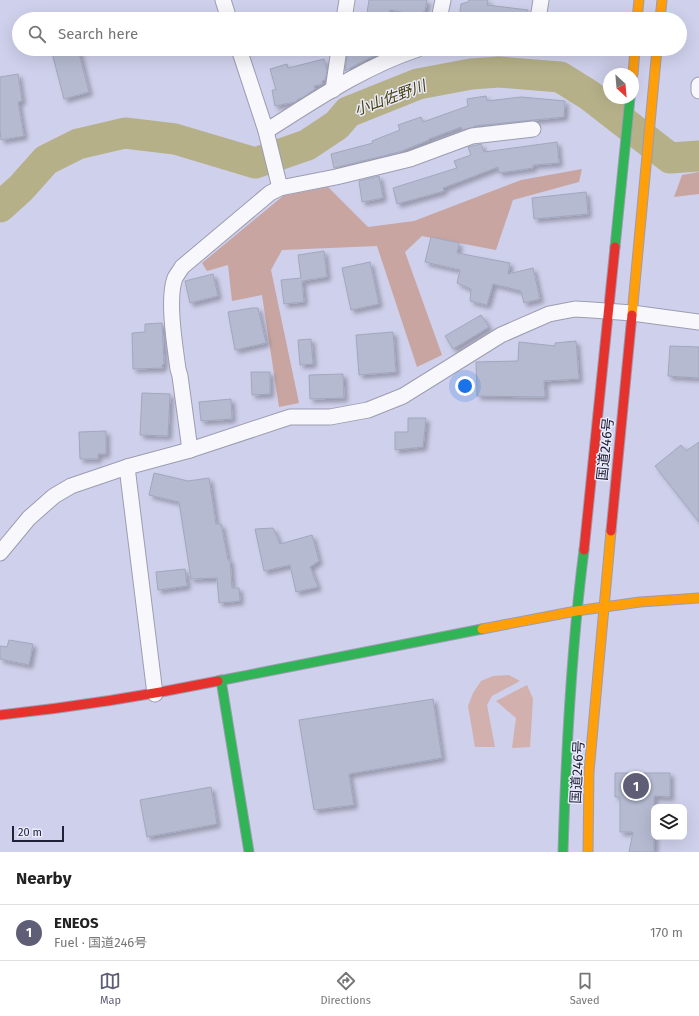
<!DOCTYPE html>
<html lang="en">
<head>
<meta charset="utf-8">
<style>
	body { margin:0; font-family:"Fira Sans","Noto Sans JP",sans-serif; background:#f2f2f2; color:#222 }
	.controls { position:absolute; right:12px; bottom:12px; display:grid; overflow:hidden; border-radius:8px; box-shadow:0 4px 16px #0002 }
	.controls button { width:36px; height:36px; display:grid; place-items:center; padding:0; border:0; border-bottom:1px solid #e0e0e0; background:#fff; color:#222; font:20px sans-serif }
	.compass { position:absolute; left:603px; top:68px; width:36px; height:36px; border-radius:50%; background:#fff; box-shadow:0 4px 16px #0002; rotate:154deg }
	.scale { position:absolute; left:12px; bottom:10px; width:52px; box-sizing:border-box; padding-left:4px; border:2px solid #212137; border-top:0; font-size:11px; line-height:14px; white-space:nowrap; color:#212137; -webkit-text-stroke:3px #e9eafc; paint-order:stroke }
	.you { position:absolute; left:465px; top:386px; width:14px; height:14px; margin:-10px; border:3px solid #fff; border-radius:50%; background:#1a73e8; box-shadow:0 0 0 6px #1a73e833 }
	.badge { display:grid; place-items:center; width:26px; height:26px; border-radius:50%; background:#5e5e76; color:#fff; font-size:13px; font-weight:700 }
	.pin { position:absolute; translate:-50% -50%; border:2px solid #fff; box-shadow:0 1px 4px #0006 }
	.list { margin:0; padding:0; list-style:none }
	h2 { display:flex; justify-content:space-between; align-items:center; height:52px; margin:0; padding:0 16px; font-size:17px }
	h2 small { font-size:13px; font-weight:400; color:#767676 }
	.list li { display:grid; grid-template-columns:26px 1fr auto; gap:12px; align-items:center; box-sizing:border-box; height:56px; padding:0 16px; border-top:1px solid #e0e0e0 }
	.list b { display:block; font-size:15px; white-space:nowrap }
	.list p { margin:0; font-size:13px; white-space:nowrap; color:#767676 }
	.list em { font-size:13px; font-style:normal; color:#767676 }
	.icon { flex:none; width:22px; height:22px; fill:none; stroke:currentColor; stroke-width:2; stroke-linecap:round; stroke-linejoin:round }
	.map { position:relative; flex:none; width:699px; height:852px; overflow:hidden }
	.search { position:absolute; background:#fff; box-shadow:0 4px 16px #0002; left:12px; right:12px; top:12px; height:44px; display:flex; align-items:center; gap:10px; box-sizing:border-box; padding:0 14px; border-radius:22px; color:#767676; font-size:15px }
	.sheet { height:108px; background:#fff }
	nav { display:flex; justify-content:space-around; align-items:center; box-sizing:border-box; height:56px; border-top:1px solid #e0e0e0; background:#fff; font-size:11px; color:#767676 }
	nav a { display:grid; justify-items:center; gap:2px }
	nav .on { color:#5e5e76 }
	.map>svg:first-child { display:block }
	.green { fill:#d1b0ae }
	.forest { fill:#c8a5a1 }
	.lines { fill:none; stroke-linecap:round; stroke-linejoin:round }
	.river { stroke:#b5b088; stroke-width:31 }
	.building { fill:#b5bad1; stroke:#a1a7bd; filter:url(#shadow) }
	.street-casing { stroke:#9c9cb2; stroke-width:17 }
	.fast-casing { stroke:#9c9cb2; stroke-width:11 }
	.slow-casing { stroke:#9c9cb2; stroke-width:11 }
	.jam-casing { stroke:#9c9cb2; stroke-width:11 }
	.street { stroke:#f8f8fc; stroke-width:15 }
	.fast { stroke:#30b455; stroke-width:9 }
	.slow { stroke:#ff9f0a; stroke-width:9 }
	.jam { stroke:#e5322d; stroke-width:9 }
	.labels { text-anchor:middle; stroke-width:3; stroke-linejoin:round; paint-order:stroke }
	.street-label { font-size:14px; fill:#212137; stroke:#e9eafc }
	.water-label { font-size:15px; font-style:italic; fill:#474109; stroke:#e9eafc }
</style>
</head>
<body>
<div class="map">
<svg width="699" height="852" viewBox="0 0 699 852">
	<defs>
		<filter id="shadow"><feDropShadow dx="3.5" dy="3.5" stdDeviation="2" flood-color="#0004"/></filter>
	</defs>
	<rect width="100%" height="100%" fill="#cfd0eb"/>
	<g class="green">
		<path d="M509 675 520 681 492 696 487 705 495 747H475L468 706 473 693 481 681 493 676Z"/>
		<path d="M527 685 533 699 530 747 512 748 516 718 496 701Z"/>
	</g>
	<g class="forest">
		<path d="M582 169 579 182 513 200 496 250 422 236 405 252 442 355 417 367 377 246 282 250 271 270 299 403 279 407 262 295 232 301 228 265 207 271 202 263 283 196 328 187 368 227 414 221 521 180Z"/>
		<path d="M699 172V194L674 197 682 175Z"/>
	</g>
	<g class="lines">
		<path class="river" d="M0 207 21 188 46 160 78 144 125 133 175 139 255 163 307 145 337 125 348 112 418 84 471 74 499 72 560 77 589 95 670 158 699 156"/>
	</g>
	<g class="building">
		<path d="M369 0H427L425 11 417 15 390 10 388 19H366Z"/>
		<path d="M469 0H488L487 5 528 10 527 19H459L461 4 468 2Z"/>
		<path d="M51 49H78L89 92 64 99Z"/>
		<path d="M348 49H386L345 71Z"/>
		<path d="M324 59 327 71 325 80 322 81V84L314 86 315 89 302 98 298 99V100L295 102 275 106 272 90H276L270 69 287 64 288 68Z"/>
		<path d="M18 74 22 101 18 102 24 136 1 140 0 130V77Z"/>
		<path d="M486 96 487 101 521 97 565 101 564 117 474 126 475 127 462 130 461 127 429 139V140L399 152 334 168 331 154 373 143 372 141 400 130 398 125 421 117 423 122 468 106 467 99Z"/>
		<path d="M557 142 559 163 533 165V168L499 173 498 167 443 188 444 191 397 204 393 188 457 168 454 161 471 155 468 147 481 144 484 152Z"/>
		<path d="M379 176 383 198 362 202 359 181Z"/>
		<path d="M586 192 588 214 534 219 532 198Z"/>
		<path d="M431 237 459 243 457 253 510 263 508 274 533 268 540 299 524 303 521 291 493 284 487 305 470 301 471 289 457 283 460 270 425 262Z"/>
		<path d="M324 251 327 277 302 281 304 302 284 304 281 280 301 278 298 255Z"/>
		<path d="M370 262 379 304 351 310 342 268Z"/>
		<path d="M213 274 218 296 190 303 185 281Z"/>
		<path d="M252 308H258L266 343 235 350 228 312Z"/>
		<path d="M481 315 489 327 453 349 445 336Z"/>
		<path d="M162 323 164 364 162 365 163 368 133 369 132 333 145 332V324Z"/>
		<path d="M393 332 396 372 359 375 356 335Z"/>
		<path d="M311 339 313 364 300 365 298 340Z"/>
		<path d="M576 341 579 379 544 381 545 397 477 396 476 362 518 361 519 342 555 346V343Z"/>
		<path d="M670 346 699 347V378L668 376Z"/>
		<path d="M251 372H270V394L252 395Z"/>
		<path d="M343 374 344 398 310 399 309 375Z"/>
		<path d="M142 393 170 394 168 436 140 435Z"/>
		<path d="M231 399 232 419 201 421 199 402Z"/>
		<path d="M408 418H426L423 447 395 450V432H408Z"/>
		<path d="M106 431V454H98V459H80L79 432Z"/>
		<path d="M699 442V522L655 466 681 445 686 451Z"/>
		<path d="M154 473 188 481 209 478 216 524H221L228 560H230L232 588H239L240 601 219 603 217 578 191 579 179 502 149 495Z"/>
		<path d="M273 528 280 544 312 535 319 561 310 567 318 587 296 592 290 565 264 571 255 529Z"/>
		<path d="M185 569 187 586 158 590 156 572Z"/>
		<path d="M9 640 33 644 29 665 0 659V646L7 647Z"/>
		<path d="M433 699 442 758 349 774 354 805 314 810 299 720Z"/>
		<path d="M615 773H670V797L654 796V852H629L633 832H620V797H615Z"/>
		<path d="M211 787 217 824 147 837 140 800Z"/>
	</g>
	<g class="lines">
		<g class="street-casing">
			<g id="street">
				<path d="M223 0 229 19"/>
				<path d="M344 19 347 0"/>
				<path d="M439 19 443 0"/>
				<path d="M538 19 541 0"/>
				<path d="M239 49 266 131 280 188"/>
				<path d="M699 85V91"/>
				<path d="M333 90 339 49"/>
				<path d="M266 131C314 101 363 67 418 49"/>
				<path d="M190 450 180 376 178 369C175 347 167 299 175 278 177 274 180 271 182 267L270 193 280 188 336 177 410 159 472 136 533 129"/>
				<path d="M127 467 155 694"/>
				<path d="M0 553 29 518 54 496 71 486 127 467 190 450 290 417H330L368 410 403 396 501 335 549 314 575 309 592 310 632 313 699 322"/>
			</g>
		</g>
		<g class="fast-casing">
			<g id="fast">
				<path d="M615 247 630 98"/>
				<path d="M221 680 249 852"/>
				<path d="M218 681 482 629"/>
				<path d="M563 852C566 751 571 650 584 550"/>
			</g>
		</g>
		<g class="slow-casing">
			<g id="slow">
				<path d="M637 19 639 0"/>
				<path d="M660 19 662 0"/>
				<path d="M633 74 635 49"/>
				<path d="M632 315 657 49"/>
				<path d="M482 629 576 611 640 602 699 598"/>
				<path d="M588 852 589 772 611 531"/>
			</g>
		</g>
		<g class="jam-casing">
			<g id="jam">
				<path d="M611 531 632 315"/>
				<path d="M584 550 615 247"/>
				<path d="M0 715C74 707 145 696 218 681"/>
			</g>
		</g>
		<use href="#street" class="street"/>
		<use href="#fast" class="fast"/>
		<use href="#slow" class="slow"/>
		<use href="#jam" class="jam"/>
	</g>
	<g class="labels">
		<g class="street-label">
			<text transform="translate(605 449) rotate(-84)" y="5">国道246号</text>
			<text transform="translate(577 772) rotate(-87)" y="5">国道246号</text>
		</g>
		<g class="water-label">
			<text transform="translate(390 98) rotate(-20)" y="5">小山佐野川</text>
		</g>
	</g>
</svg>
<div class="controls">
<button><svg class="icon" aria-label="layers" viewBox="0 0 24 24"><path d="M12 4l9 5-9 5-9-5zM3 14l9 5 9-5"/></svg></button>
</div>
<svg class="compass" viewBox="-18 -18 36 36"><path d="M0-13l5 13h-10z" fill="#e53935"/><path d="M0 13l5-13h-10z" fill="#767676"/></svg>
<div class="scale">20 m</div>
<div class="you"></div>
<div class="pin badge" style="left:636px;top:786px">1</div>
<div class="search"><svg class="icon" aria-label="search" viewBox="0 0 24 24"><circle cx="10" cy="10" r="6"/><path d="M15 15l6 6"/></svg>Search here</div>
</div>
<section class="sheet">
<h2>Nearby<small></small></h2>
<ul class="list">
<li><span class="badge">1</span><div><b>ENEOS</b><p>Fuel · 国道246号</p></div><em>170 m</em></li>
</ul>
</section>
<nav>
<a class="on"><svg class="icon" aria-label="map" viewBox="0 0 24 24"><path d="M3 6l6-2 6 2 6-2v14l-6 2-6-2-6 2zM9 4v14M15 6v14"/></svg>Map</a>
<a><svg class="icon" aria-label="directions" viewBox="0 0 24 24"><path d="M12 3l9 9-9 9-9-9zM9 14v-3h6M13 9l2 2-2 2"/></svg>Directions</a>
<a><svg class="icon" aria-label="saved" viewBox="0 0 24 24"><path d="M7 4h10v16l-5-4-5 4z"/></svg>Saved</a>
</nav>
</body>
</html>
